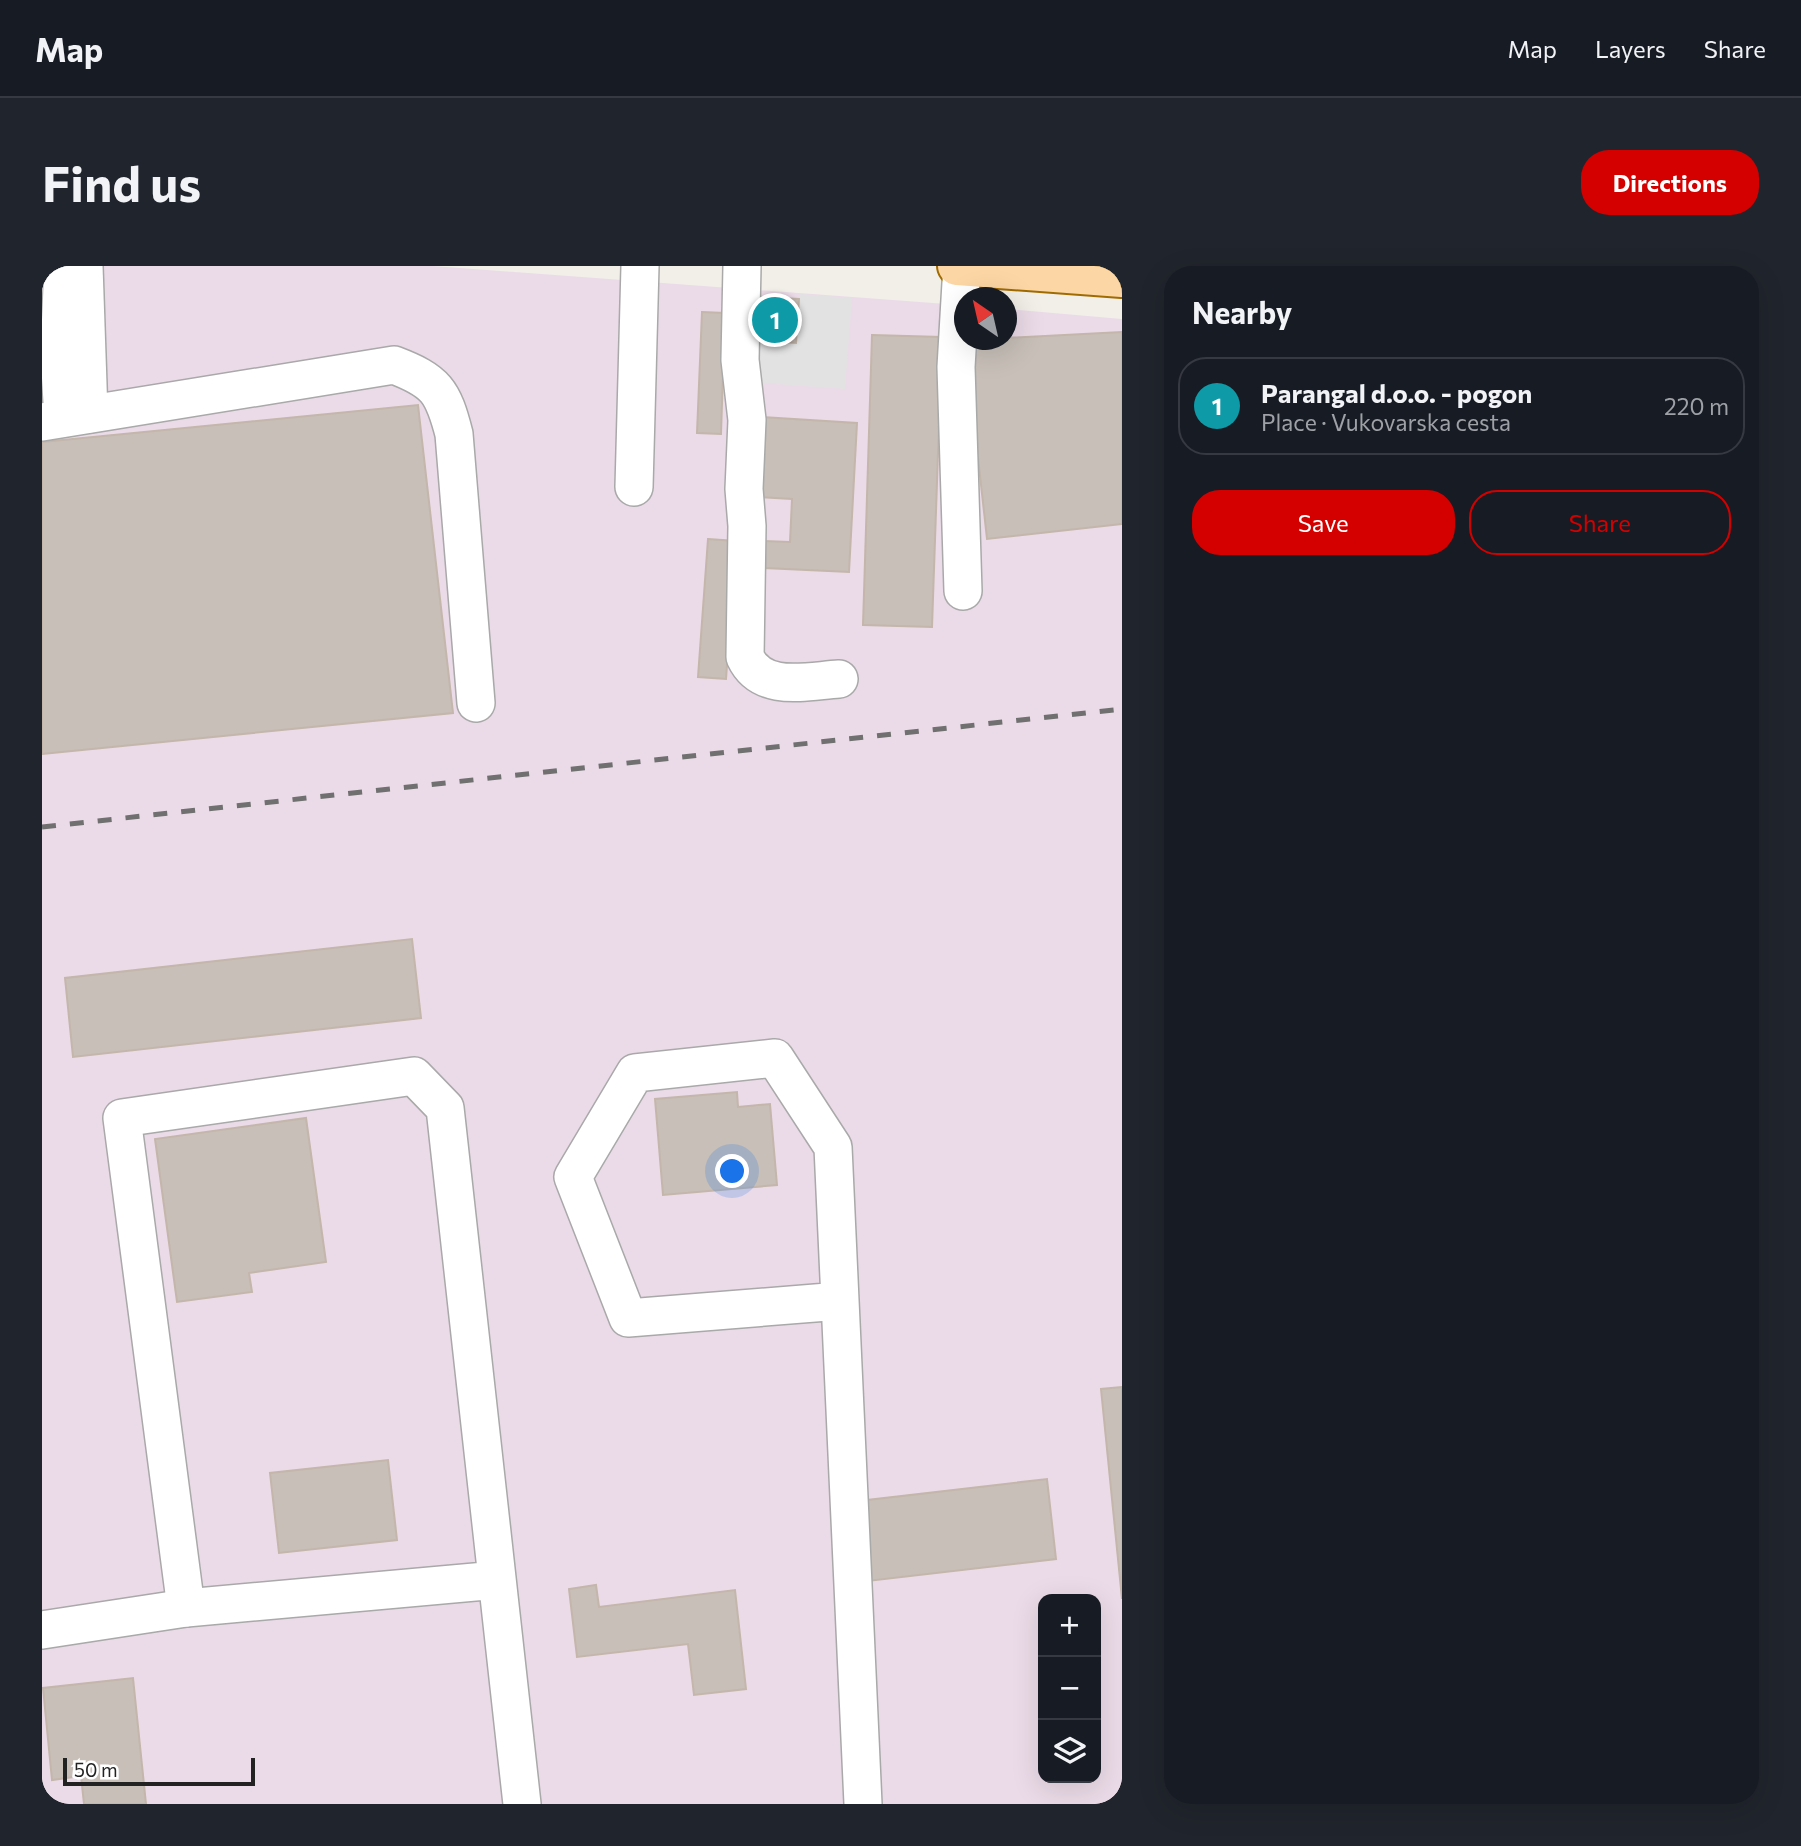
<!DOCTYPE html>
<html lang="en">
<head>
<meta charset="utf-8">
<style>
	body { margin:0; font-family:Commissioner,sans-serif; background:#20242c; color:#f1f3f6 }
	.controls { position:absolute; right:21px; bottom:21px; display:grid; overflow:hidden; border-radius:14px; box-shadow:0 7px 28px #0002 }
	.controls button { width:63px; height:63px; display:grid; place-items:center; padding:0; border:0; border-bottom:2px solid #363941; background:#171b24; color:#f1f3f6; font:35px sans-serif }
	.compass { position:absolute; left:912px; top:21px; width:63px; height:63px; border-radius:50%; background:#171b24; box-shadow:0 7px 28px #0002; rotate:326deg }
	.scale { position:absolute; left:21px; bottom:18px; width:192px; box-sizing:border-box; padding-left:7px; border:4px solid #222; border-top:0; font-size:19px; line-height:24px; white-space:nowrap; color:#222; -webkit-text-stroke:5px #fff; paint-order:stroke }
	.you { position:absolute; left:691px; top:906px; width:24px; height:24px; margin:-18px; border:5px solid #fff; border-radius:50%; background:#1a73e8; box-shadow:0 0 0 10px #1a73e833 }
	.badge { display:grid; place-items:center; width:46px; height:46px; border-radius:50%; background:#d40000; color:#fff; font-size:23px; font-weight:700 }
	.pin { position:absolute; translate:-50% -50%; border:4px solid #fff; box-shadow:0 2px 7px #0006 }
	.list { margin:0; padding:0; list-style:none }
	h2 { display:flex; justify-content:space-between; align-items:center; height:91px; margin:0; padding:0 28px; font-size:30px }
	h2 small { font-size:23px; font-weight:400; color:#9ea1a6 }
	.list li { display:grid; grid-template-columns:46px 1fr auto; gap:21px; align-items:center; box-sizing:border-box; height:98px; margin:0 14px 14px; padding:0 14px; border:2px solid #363941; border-radius:28px }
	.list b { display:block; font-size:26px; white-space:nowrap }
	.list p { margin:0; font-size:23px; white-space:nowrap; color:#9ea1a6 }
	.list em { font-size:23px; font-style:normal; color:#9ea1a6 }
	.actions { display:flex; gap:14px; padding:21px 28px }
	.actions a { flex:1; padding:16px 0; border:2px solid #d40000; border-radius:28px; text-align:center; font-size:24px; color:#d40000 }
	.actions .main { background:#d40000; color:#fff }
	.icon { flex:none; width:38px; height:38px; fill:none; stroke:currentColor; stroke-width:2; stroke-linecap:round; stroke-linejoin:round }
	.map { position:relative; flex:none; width:1080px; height:1538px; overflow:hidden; border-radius:28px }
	header { display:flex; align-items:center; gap:42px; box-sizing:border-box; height:98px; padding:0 35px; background:#171b24; border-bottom:2px solid #363941 }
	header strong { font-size:33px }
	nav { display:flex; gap:38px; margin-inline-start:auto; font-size:24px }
	.intro { display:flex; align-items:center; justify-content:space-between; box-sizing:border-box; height:168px; padding:0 42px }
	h1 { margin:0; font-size:49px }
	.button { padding:18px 32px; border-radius:28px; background:#d40000; color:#fff; font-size:24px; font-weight:700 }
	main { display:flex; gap:42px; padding:0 42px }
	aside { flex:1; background:#171b24; border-radius:28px; box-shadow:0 7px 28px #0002 }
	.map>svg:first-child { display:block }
	.industrial { fill:#ebdbe8; fill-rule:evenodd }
	.parking { fill:#e2e2e2 }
	.building { fill:#c7bfb8; stroke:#c4b6ab; stroke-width:2 }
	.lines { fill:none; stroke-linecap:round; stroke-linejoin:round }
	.minor-casing { stroke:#a9a9a9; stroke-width:40 }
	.major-casing { stroke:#a06b00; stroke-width:42 }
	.minor { stroke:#fff; stroke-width:37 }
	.major { stroke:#fcd6a4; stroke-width:38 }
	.rail { stroke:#707070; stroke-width:5; stroke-dasharray:14 14; stroke-linecap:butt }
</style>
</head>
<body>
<header>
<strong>Map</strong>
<nav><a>Map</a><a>Layers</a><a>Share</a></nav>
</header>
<div class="intro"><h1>Find us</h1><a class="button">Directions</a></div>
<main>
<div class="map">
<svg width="1080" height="1538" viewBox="0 0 1080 1538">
	<rect width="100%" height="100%" fill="#f2efe9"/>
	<path class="industrial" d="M0 0H391L918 39 922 74H964L965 43 1080 53V1538H0ZM1001 1333H1054V1512H1001Z"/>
	<path class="parking" d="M758 28 810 32 803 123 707 116 710 74 754 77Z"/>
	<g class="building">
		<path d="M712 31 757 33 754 77 710 74Z"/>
		<path d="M660 46 683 47 679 168 655 167Z"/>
		<path d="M1080 66V258L945 273 923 74Z"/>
		<path d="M830 69 900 71 890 361 821 359Z"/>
		<path d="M376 139 411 447 0 488V176Z"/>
		<path d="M719 151 815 157 807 306 722 302 723 275 748 276 750 233 715 231Z"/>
		<path d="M666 273 694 275 684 413 656 411Z"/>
		<path d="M370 673 379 752 31 791 23 712Z"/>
		<path d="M695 826 696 841 728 838 735 919 621 929 613 833Z"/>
		<path d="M264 852 284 996 207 1007 210 1026 135 1036 113 873Z"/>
		<path d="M1080 1121V1333L1059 1123Z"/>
		<path d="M346 1194 355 1274 237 1287 228 1207Z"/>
		<path d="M1005 1213 1014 1293 826 1315 817 1235Z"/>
		<path d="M554 1319 557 1341 693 1324 704 1423 652 1429 646 1378 535 1391 527 1323Z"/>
		<path d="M91 1412 104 1538H42L39 1510 10 1514 1 1422Z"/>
	</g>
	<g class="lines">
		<g class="minor-casing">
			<g id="minor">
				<path d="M21 0 17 87 21 152"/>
				<path d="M42 0 47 148"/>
				<path d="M700 0 698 94 705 154 702 223 705 260 703 391C720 427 764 415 797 413"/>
				<path d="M920 0 914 101 921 325"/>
				<path d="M0 156 352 99C394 115 401 125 412 168L434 437"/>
				<path d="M592 221 598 0"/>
				<path d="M798 1035 586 1052 531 911 593 807 733 792 791 881 821 1538"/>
				<path d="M455 1314 144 1342 80 852 372 810 403 842 480 1538"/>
				<path d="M0 1364 144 1342"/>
			</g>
		</g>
		<g class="major-casing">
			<path id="major" d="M915 0 1080 12"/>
		</g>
		<use href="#minor" class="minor"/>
		<use href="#major" class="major"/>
		<path class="rail" d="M0 561 1080 443"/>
	</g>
</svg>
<div class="controls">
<button>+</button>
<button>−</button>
<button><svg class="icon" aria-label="layers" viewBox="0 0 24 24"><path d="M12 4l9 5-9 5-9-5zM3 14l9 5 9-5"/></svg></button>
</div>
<svg class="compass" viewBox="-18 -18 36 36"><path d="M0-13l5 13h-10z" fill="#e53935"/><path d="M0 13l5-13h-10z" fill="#9ea1a6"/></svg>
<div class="scale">50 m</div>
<div class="you"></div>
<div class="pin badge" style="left:733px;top:54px;background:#0f9aa8">1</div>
</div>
<aside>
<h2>Nearby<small></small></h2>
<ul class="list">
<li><span class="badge" style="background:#0f9aa8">1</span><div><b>Parangal d.o.o. - pogon</b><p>Place · Vukovarska cesta</p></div><em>220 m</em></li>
</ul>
<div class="actions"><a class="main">Save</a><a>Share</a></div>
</aside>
</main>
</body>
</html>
